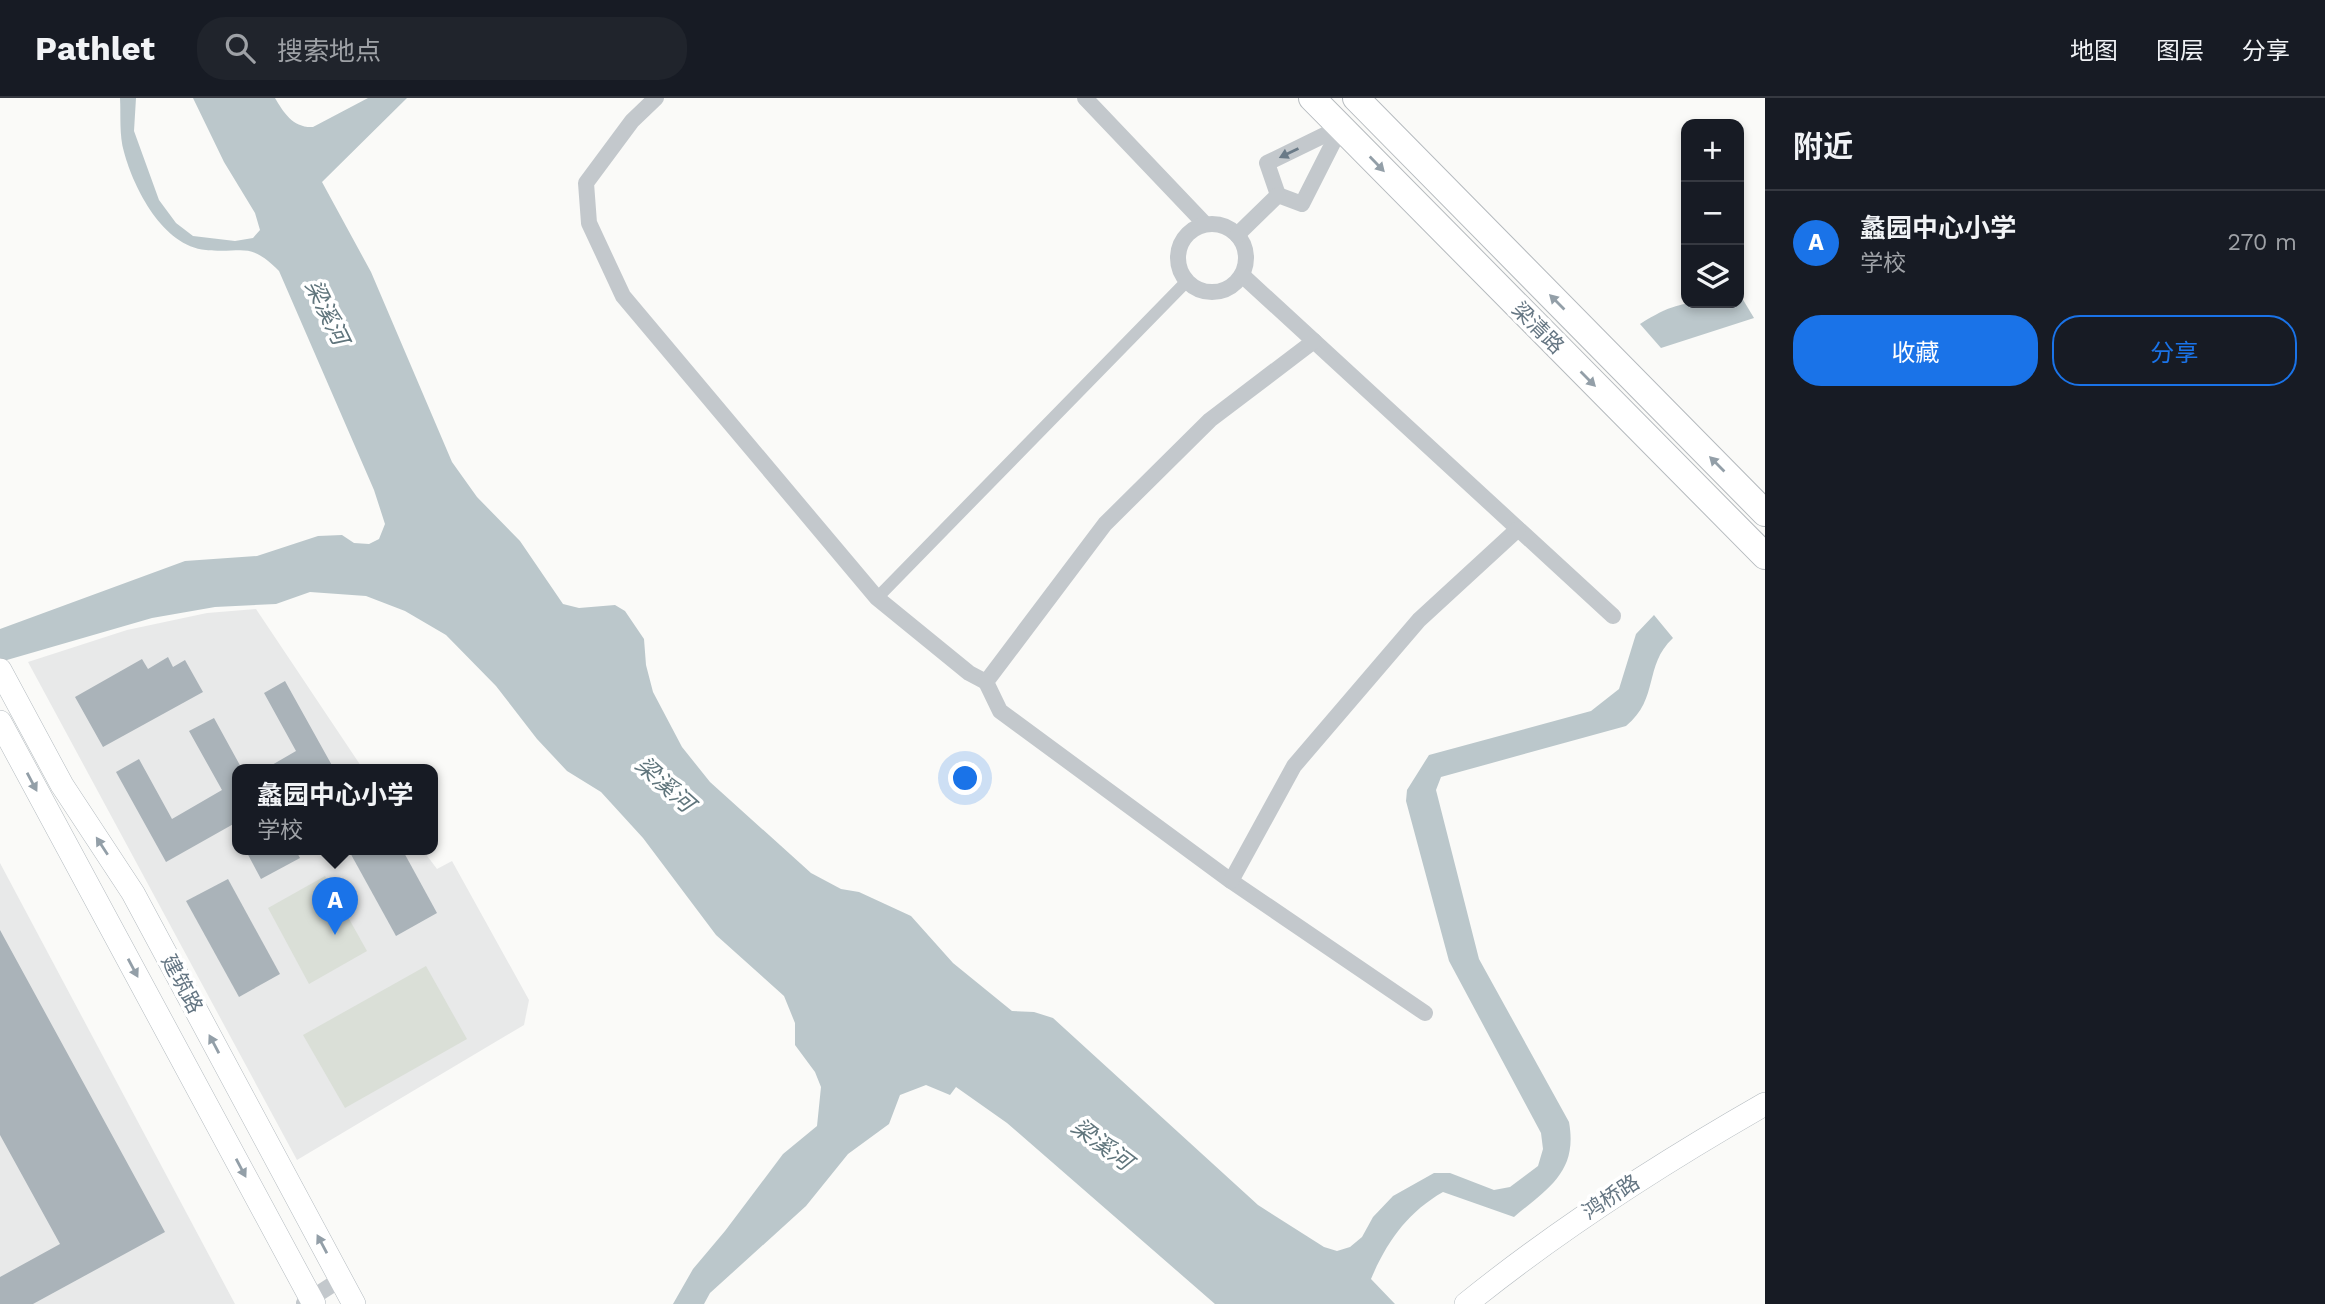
<!DOCTYPE html>
<html lang="zh">
<head>
<meta charset="utf-8">
<style>
	body { margin:0; font-family:"Work Sans","Noto Sans SC",sans-serif; background:#20242c; color:#f1f3f6 }
	.controls { position:absolute; right:21px; top:21px; display:grid; overflow:hidden; border-radius:14px; box-shadow:0 4px 10px #0003 }
	.controls button { width:63px; height:63px; display:grid; place-items:center; padding:0; border:0; border-bottom:2px solid #363941; background:#171b24; color:#f1f3f6; font:35px sans-serif }
	.you { position:absolute; left:966px; top:681px; width:24px; height:24px; margin:-18px; border:5px solid #fff; border-radius:50%; background:#1a73e8; box-shadow:0 0 0 10px #1a73e833 }
	.badge { display:grid; place-items:center; width:46px; height:46px; border-radius:50%; background:#1a73e8; color:#fff; font-size:23px; font-weight:700 }
	.pin { position:absolute; translate:-50% -58px; filter:drop-shadow(0 2px 4px #0008) }
	.pin::after { content:''; position:absolute; top:37px; width:24px; height:21px; background:inherit; clip-path:polygon(0 0,100% 0,50% 100%) }
	.popup { position:absolute; left:232px; top:666px; width:206px; height:91px; box-sizing:border-box; display:grid; place-content:center; border-radius:14px; background:#171b24; filter:drop-shadow(0 2px 5px #0005); font-size:23px; white-space:nowrap; color:#9ea1a6 }
	.popup b { font-size:26px; color:#f1f3f6 }
	.popup::after { content:''; position:absolute; left:50%; top:100%; margin-left:-14px; border:14px solid transparent; border-top-color:#171b24 }
	.list { margin:0; padding:0; list-style:none }
	h2 { display:flex; justify-content:space-between; align-items:center; height:91px; margin:0; padding:0 28px; font-size:30px }
	h2 small { font-size:23px; font-weight:400; color:#9ea1a6 }
	.list li { display:grid; grid-template-columns:46px 1fr auto; gap:21px; align-items:center; box-sizing:border-box; height:105px; padding:0 28px; border-top:2px solid #363941 }
	.list b { display:block; font-size:26px; white-space:nowrap }
	.list p { margin:0; font-size:23px; white-space:nowrap; color:#9ea1a6 }
	.list em { font-size:23px; font-style:normal; color:#9ea1a6 }
	.actions { display:flex; gap:14px; padding:21px 28px }
	.actions a { flex:1; padding:16px 0; border:2px solid #1a73e8; border-radius:28px; text-align:center; font-size:24px; color:#1a73e8 }
	.actions .main { background:#1a73e8; color:#fff }
	.icon { flex:none; width:38px; height:38px; fill:none; stroke:currentColor; stroke-width:2; stroke-linecap:round; stroke-linejoin:round }
	.map { position:relative; flex:none; width:1765px; height:1206px; overflow:hidden }
	header { display:flex; align-items:center; gap:42px; box-sizing:border-box; height:98px; padding:0 35px; background:#171b24; border-bottom:2px solid #363941 }
	header strong { font-size:33px }
	nav { display:flex; gap:38px; margin-inline-start:auto; font-size:24px }
	.search { width:490px; height:63px; background:#20242c; display:flex; align-items:center; gap:18px; box-sizing:border-box; padding:0 24px; border-radius:28px; color:#9ea1a6; font-size:26px }
	main { display:flex }
	aside { flex:1; background:#171b24 }
	.map>svg:first-child { display:block }
	.built { fill:#e8e9e9 }
	.green { fill:#dadfd7 }
	.water { fill:#bbc7cb }
	.building { fill:#aab3b9 }
	.lines { fill:none; stroke-linecap:round; stroke-linejoin:round }
	.secondary-casing { stroke:#b3babf; stroke-width:24 }
	.primary-casing { stroke:#b5babe; stroke-width:28 }
	.pedestrian { stroke:#c3c8cc; stroke-width:12 }
	.minor { stroke:#c3c8cc; stroke-width:16 }
	.secondary { stroke:#fff; stroke-width:23 }
	.primary { stroke:#fff; stroke-width:26 }
	.oneway { fill:#6a7a87 }
	.oneway2 { fill:#939fa8 }
	.labels { text-anchor:middle; stroke-width:7; stroke-linejoin:round; paint-order:stroke }
	.street-label { font-size:21px; fill:#657683; stroke:#fff }
	.water-label { font-size:23px; font-style:italic; fill:#60757c; stroke:#fff }
</style>
</head>
<body>
<header>
<strong>Pathlet</strong>
<div class="search"><svg class="icon" aria-label="search" viewBox="0 0 24 24"><circle cx="10" cy="10" r="6"/><path d="M15 15l6 6"/></svg>搜索地点</div>
<nav><a>地图</a><a>图层</a><a>分享</a></nav>
</header>
<main>
<div class="map">
<svg width="1765" height="1206" viewBox="0 0 1765 1206">
	<rect width="100%" height="100%" fill="#fafaf8"/>
	<g class="built">
		<path d="M256 511 363 671H237V751H422L437 771 452 763 529 902 524 927 297 1062 28 564 127 532 207 515Z"/>
		<path d="M0 765 235 1206H0Z"/>
	</g>
	<g class="green">
		<path d="M325 778 367 853 309 886 268 810Z"/>
		<path d="M426 868 467 941 345 1010 303 937Z"/>
	</g>
	<g class="water">
		<path d="M120 0H136L134 33 159 102 176 125 193 138 235 143 253 140 260 132 255 115 224 64 193 0H275C284 15 293 30 313 29L368 0H407L322 84 371 174 452 364 477 399 520 443 563 506 579 510 615 507 625 513 644 541 646 567 653 594 682 649 710 684 811 775 841 791 859 794 911 818 953 865 1012 913 1034 914 1053 920 1258 1107 1324 1149 1337 1153 1350 1149 1362 1139 1373 1119 1393 1098 1434 1075H1450L1494 1092 1510 1089 1538 1068 1543 1051 1541 1035 1449 863 1406 703 1407 692 1429 657 1591 613 1619 591 1636 536 1654 517 1673 540C1643 568 1660 600 1626 628L1441 679 1436 692 1479 861 1569 1024C1578 1074 1548 1090 1514 1119L1443 1094C1408 1114 1387 1143 1371 1181L1395 1206H1215L1007 1025 956 989 950 997 926 987 900 997 889 1026 848 1056 806 1108 710 1195 704 1206H673L693 1171 725 1133 783 1056 817 1028 821 989 815 974 795 947V925L784 898 716 837 643 740 601 694 567 673 537 641 496 588 446 537 405 513 366 498 310 494 276 506 215 509 152 520 0 564V531L185 463 257 458 318 438 342 437 354 445 369 446 379 441 385 426 374 392 279 173C248 142 243 156 206 152 163 148 134 91 124 54 119 37 121 17 120 0Z"/>
		<path d="M1739 195 1754 220 1661 250 1640 226C1682 200 1690 205 1739 205Z"/>
	</g>
	<g class="building">
		<path d="M168 559 173 569 185 562 203 594 103 649 75 599 142 561 148 571Z"/>
		<path d="M285 583 334 671H265L296 653 264 595Z"/>
		<path d="M214 620 242 671H237V724L166 764 116 674 139 661 172 721 222 692 189 633Z"/>
		<path d="M245 751H295L300 760 261 781Z"/>
		<path d="M348 751H402L437 815 396 838Z"/>
		<path d="M228 781 280 876 239 899 186 803Z"/>
		<path d="M0 832 165 1134 33 1206H0V1179L60 1146 0 1037Z"/>
	</g>
	<g class="lines">
		<g class="secondary-casing">
			<g id="secondary">
				<path d="M0 572 62 687 133 795 354 1206"/>
				<path d="M0 624 314 1206"/>
				<path d="M1466 1206C1560 1130 1660 1066 1765 1006"/>
			</g>
		</g>
		<g class="primary-casing">
			<g id="primary">
				<path d="M1312 0 1765 458"/>
				<path d="M1356 0 1765 415"/>
			</g>
		</g>
		<path class="pedestrian" d="M877 500 1187 183"/>
		<g class="minor">
			<path d="M656 0 632 23 586 85 589 125 623 198 877 500 969 575 986 584"/>
			<path d="M1085 0 1205 126"/>
			<path d="M1278 97 1267 65 1341 29"/>
			<path d="M1278 97 1302 106 1341 29"/>
			<circle cx="1212" cy="160" r="34"/>
			<path d="M1237 137 1278 97"/>
			<path d="M1242 177 1613 518"/>
			<path d="M1314 243 1210 322 1105 426 986 584 1000 613 1231 783 1425 915"/>
			<path d="M1231 783 1294 668 1419 522 1518 431"/>
			<path d="M304 1205 341 1181"/>
		</g>
		<use href="#secondary" class="secondary"/>
		<use href="#primary" class="primary"/>
	</g>
	<defs><path id="oneway-solid" d="M-6-.8H1V-3.2L6.5 0L1 3.2V.8H-6Z" transform="scale(1.75)"/></defs>
	<use class="oneway" href="#oneway-solid" transform="translate(1289 55) rotate(154)"/>
	<g class="oneway2">
		<use href="#oneway-solid" transform="translate(1377 66) rotate(46)"/>
		<use href="#oneway-solid" transform="translate(1557 204) rotate(-135)"/>
		<use href="#oneway-solid" transform="translate(1588 281) rotate(45)"/>
		<use href="#oneway-solid" transform="translate(1717 366) rotate(-135)"/>
		<use href="#oneway-solid" transform="translate(32 684) rotate(62)"/>
		<use href="#oneway-solid" transform="translate(102 748) rotate(-123)"/>
		<use href="#oneway-solid" transform="translate(133 870) rotate(62)"/>
		<use href="#oneway-solid" transform="translate(214 946) rotate(-118)"/>
		<use href="#oneway-solid" transform="translate(241 1070) rotate(62)"/>
		<use href="#oneway-solid" transform="translate(322 1146) rotate(-118)"/>
	</g>
	<g class="labels">
		<g class="street-label">
			<text transform="translate(1538 230) rotate(45)" y="7">梁清路</text>
			<text transform="translate(182 886) rotate(62)" y="7">建筑路</text>
			<text transform="translate(1611 1099) rotate(-33)" y="7">鸿桥路</text>
		</g>
		<g class="water-label">
			<text transform="translate(327 214) rotate(64)" y="8">梁溪河</text>
			<text transform="translate(665 686) rotate(42)" y="8">梁溪河</text>
			<text transform="translate(1102 1046) rotate(37)" y="8">梁溪河</text>
		</g>
	</g>
</svg>
<div class="controls">
<button>+</button>
<button>−</button>
<button><svg class="icon" aria-label="layers" viewBox="0 0 24 24"><path d="M12 4l9 5-9 5-9-5zM3 14l9 5 9-5"/></svg></button>
</div>
<div class="you"></div>
<div class="pin badge" style="left:335px;top:837px">A</div>
<div class="popup"><b>蠡园中心小学</b>学校</div>
</div>
<aside>
<h2>附近<small></small></h2>
<ul class="list">
<li><span class="badge">A</span><div><b>蠡园中心小学</b><p>学校</p></div><em>270 m</em></li>
</ul>
<div class="actions"><a class="main">收藏</a><a>分享</a></div>
</aside>
</main>
</body>
</html>
